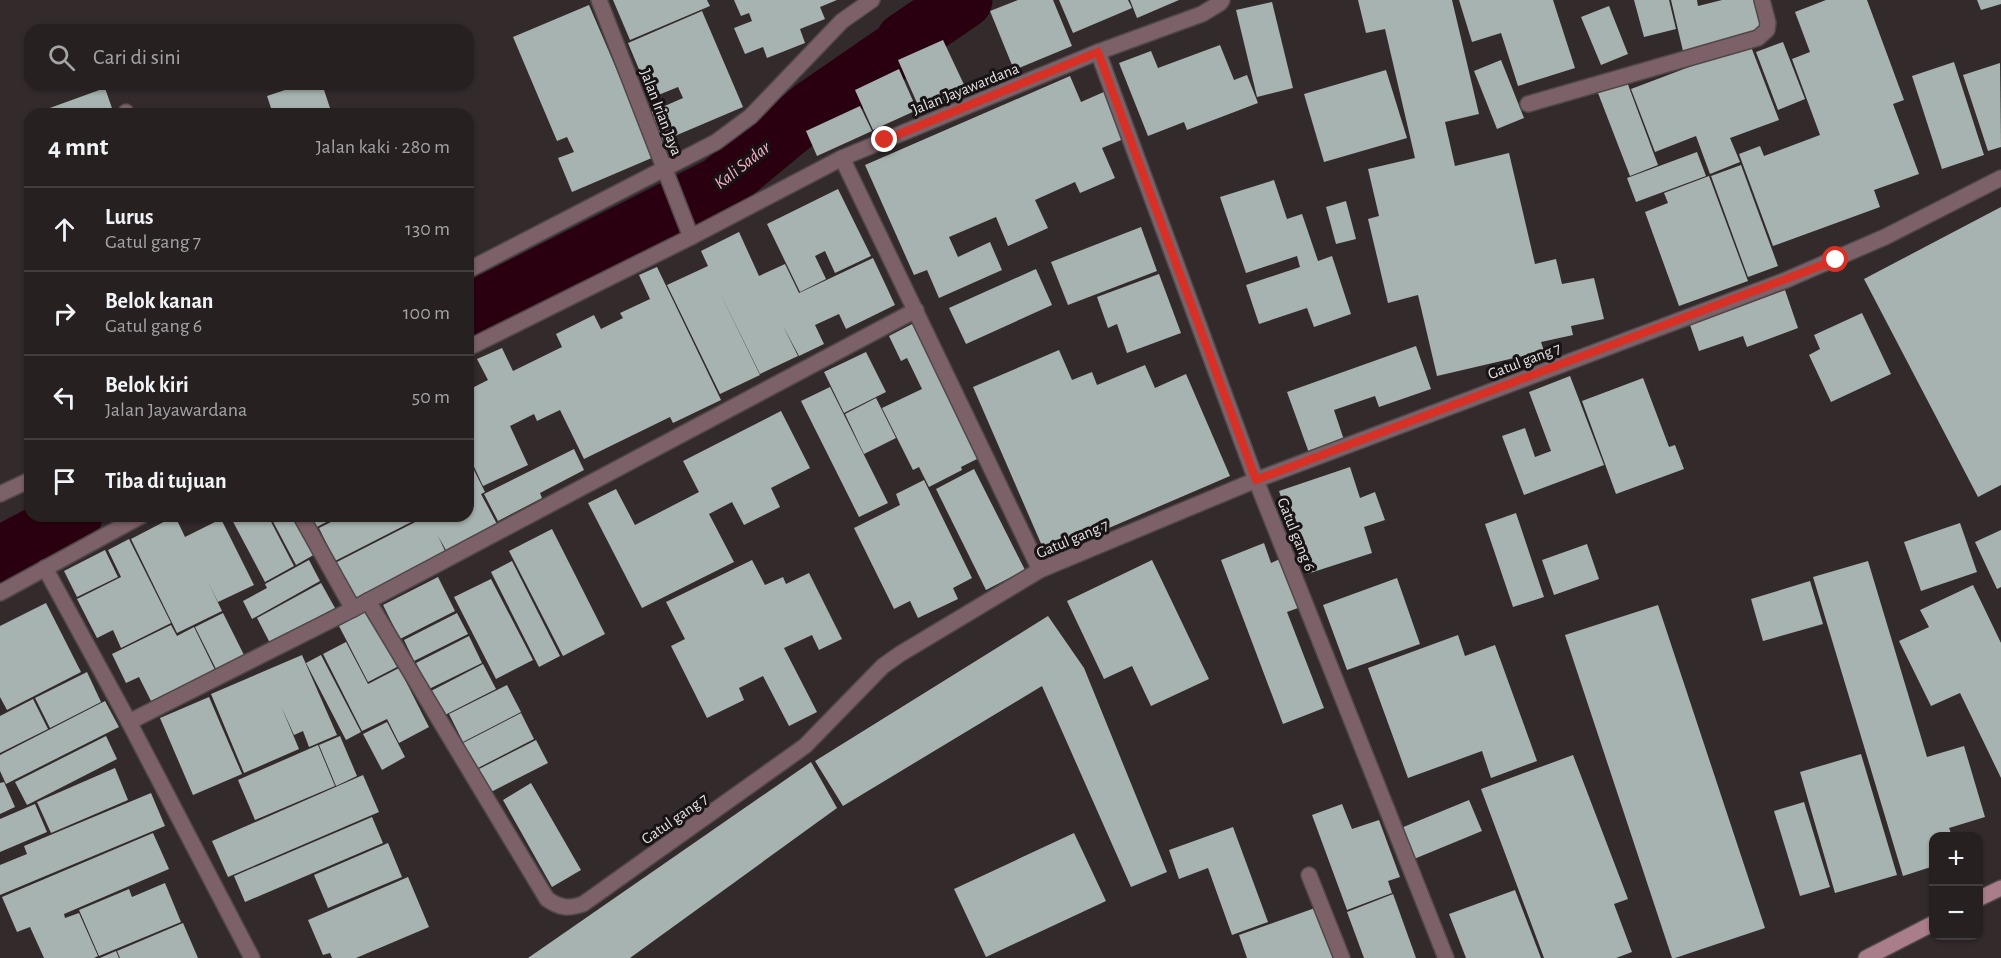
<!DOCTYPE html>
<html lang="id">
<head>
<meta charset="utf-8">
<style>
	body { margin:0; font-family:"Alegreya Sans",sans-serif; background:#2e282a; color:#f1f3f6 }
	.controls { position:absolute; right:18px; bottom:18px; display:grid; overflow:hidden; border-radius:12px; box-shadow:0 2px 4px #0004 }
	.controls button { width:54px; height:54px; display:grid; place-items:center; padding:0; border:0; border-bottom:2px solid #423e3f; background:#262021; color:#f1f3f6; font:30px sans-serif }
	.stop { position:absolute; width:18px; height:18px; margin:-14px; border:4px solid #d93025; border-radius:50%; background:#fff }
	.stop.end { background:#d93025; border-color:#fff; box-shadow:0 2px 6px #0008 }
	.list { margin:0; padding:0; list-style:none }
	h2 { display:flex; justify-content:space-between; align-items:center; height:78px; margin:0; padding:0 24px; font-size:26px }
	h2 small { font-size:20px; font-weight:400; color:#a4a3a5 }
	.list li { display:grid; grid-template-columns:39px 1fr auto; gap:18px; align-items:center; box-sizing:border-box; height:84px; padding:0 24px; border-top:2px solid #423e3f }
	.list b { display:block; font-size:22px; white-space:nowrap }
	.list p { margin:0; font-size:20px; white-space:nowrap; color:#a4a3a5 }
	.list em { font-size:20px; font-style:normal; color:#a4a3a5 }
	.icon { flex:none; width:33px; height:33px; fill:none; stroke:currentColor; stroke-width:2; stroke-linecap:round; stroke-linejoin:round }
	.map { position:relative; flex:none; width:2001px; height:958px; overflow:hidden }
	.search { position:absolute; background:#262021; box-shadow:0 2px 4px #0004; left:24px; top:24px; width:450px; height:66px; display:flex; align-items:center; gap:15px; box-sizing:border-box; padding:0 21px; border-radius:18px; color:#a4a3a5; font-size:22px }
	.panel { position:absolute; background:#262021; box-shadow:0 2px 4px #0004; left:24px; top:108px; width:450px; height:414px; border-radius:18px }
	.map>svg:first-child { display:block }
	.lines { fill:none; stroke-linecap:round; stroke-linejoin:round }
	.river { stroke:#2a0010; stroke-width:57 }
	.building { fill:#a7b3b0 }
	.lane-casing { stroke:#504749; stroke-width:18 }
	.street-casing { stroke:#504749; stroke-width:18 }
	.secondary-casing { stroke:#504749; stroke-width:18 }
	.lane { stroke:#7c6168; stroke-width:15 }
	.street { stroke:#7c6168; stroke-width:15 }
	.secondary { stroke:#a97e8a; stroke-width:15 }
	.route { stroke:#d93025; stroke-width:8 }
	.labels { text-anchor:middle; stroke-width:6; stroke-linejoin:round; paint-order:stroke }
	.street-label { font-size:16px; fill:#e6e0e1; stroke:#181415 }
	.water-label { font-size:18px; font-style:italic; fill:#fab1c6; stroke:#181415 }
</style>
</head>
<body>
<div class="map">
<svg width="2001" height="958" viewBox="0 0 2001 958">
	<rect width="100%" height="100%" fill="#332a2c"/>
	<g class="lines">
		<g class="river">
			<path d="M468 313 720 185 813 108 906 44 904 41 964 0"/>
			<path d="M0 555 74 516"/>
		</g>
	</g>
	<g class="building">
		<path d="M613 0H707L710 6 630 40Z"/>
		<path d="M734 0H837L820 7 825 19 800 29 805 43 767 58 763 47 745 54 734 28 752 21 749 13 741 16Z"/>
		<path d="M1018 0H1053L1072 46 1014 70 990 11Z"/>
		<path d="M1059 0H1128L1132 8 1073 33Z"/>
		<path d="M1130 0H1179L1137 18Z"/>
		<path d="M1358 0H1452L1479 114 1445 122 1455 166 1509 153 1535 264 1556 259 1562 284 1594 278 1604 319 1571 326 1573 335 1541 342 1544 351 1437 376 1418 295 1388 303 1368 219 1379 216 1368 169 1415 158 1385 29 1366 33Z"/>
		<path d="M1459 0H1553L1575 68 1518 86 1501 33 1472 42Z"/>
		<path d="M1634 0H1669L1676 29 1644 37Z"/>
		<path d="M1671 0H1697L1698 6 1722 0H1754L1762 31 1683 51Z"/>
		<path d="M1826 0H1867L1904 100 1893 104 1919 174 1874 190 1880 207 1773 246 1739 154 1760 146 1764 156 1820 135 1792 59 1810 52 1795 12Z"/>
		<path d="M1977 0H2001V4L1981 10Z"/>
		<path d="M1272 2 1293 88 1257 97 1236 10Z"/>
		<path d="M589 5 654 157 572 192 558 158 574 152 567 137 557 141 513 37Z"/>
		<path d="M1609 6 1628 54 1601 65 1581 17Z"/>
		<path d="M702 11 743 107 663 141 651 112 683 98 678 87 651 98 628 43Z"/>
		<path d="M943 40 967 91 921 112 898 60Z"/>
		<path d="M1783 42 1805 99 1778 110 1756 52Z"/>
		<path d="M1750 44 1779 120 1730 138 1740 162 1710 174 1696 136 1655 152 1631 89Z"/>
		<path d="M1220 45 1234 80 1247 75 1258 103 1187 130 1184 122 1148 136 1119 63 1151 51 1158 68Z"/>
		<path d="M1501 60 1524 118 1497 129 1474 71Z"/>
		<path d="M1954 62 1984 155 1942 169 1912 76Z"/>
		<path d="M2000 63 2001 147 1988 151 1963 75Z"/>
		<path d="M899 69 917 110 873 130 855 90Z"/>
		<path d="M1386 70 1407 138 1324 162 1304 94Z"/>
		<path d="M1070 76 1081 102 1106 91 1126 138 1102 148 1115 178 1080 193 1075 182 1035 200 1048 228 1008 246 996 217 949 237 958 257 990 242 1002 270 939 298 927 270 914 275 865 165Z"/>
		<path d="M1627 82 1658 165 1630 176 1598 93Z"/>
		<path d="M267 84H282L268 89Z"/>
		<path d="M303 84H322L332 114H273L267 96Z"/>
		<path d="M105 88 114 114H49L47 109Z"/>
		<path d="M860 106 872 131 817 156 806 131Z"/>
		<path d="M1697 152 1706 176 1636 202 1627 178Z"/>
		<path d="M1741 165 1778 266 1748 277 1711 176Z"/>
		<path d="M1709 176 1748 281 1679 306 1645 212 1668 203 1664 193Z"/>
		<path d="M1274 180 1287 219 1302 214 1318 261 1332 256 1351 314 1314 327 1307 308 1259 324 1246 285 1300 267 1297 256 1246 273 1220 197Z"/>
		<path d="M838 189 871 256 835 273 825 251 815 256 826 279 800 292 767 224Z"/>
		<path d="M1346 201 1356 239 1336 244 1326 207Z"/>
		<path d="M2001 207V485L1978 497 1864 279Z"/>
		<path d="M1141 227 1157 271 1068 305 1051 262Z"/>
		<path d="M739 232 759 276 785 264 799 293 873 258 895 305 846 329 839 314 815 325 824 344 799 356 783 326 798 356 760 374 718 289 760 375 720 394 667 285 708 266 701 251Z"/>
		<path d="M657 267 721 400 673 423 670 417 584 459 560 410 537 421 534 414 510 426 528 465 483 486 468 454V390L488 380 477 359 502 348 513 371 562 347 556 334 594 315 601 329 623 318 620 313 650 299 639 275Z"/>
		<path d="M1036 269 1052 305 966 344 949 308Z"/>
		<path d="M1159 274 1181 333 1127 353 1117 324 1108 328 1097 297Z"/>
		<path d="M1785 290 1798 328 1747 347 1743 336 1699 351 1690 325Z"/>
		<path d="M1862 313 1891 374 1831 402 1809 355 1820 349 1814 335Z"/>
		<path d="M916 322 983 456 961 467 962 470 929 487 919 467 913 470 882 408 922 389 907 358 901 361 889 336Z"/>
		<path d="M1416 346 1431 389 1379 407 1375 396 1334 410 1344 440 1309 453 1287 392Z"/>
		<path d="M1059 350 1072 380 1092 372 1097 385 1145 365 1155 388 1186 374 1230 476 1046 555 973 387Z"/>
		<path d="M866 352 886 392 844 413 824 372Z"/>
		<path d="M1570 376 1604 465 1524 495 1502 436 1525 428 1535 457 1551 451 1529 392Z"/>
		<path d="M1643 378 1669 447 1675 445 1684 469 1616 494 1582 401Z"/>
		<path d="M830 387 888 503 859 517 801 401Z"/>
		<path d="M876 398 896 438 864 454 845 414Z"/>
		<path d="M781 411 810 468 771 488 780 507 744 525 732 502 709 514 734 562 642 608 588 503 616 489 635 525 699 492 683 461Z"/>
		<path d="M574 449 584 470 540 493 542 498 498 521 484 494Z"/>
		<path d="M468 458 485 492 481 494 498 526 447 552 438 536 446 553 354 601 335 563 427 516H468Z"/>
		<path d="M1350 467 1360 498 1375 492 1385 520 1364 527 1372 553 1307 574 1279 491Z"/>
		<path d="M974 469 1025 570 986 590 936 489Z"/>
		<path d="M924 480 972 578 953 588 958 599 918 618 910 601 894 609 854 528 900 505 896 494Z"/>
		<path d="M1516 513 1544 597 1513 607 1485 524Z"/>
		<path d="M175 516 185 537 221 519 254 585 218 602 208 582 222 611 177 633 131 539Z"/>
		<path d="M230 516H268L294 566 265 582Z"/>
		<path d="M270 516H297L317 553 296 565Z"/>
		<path d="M307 516H338L313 529Z"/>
		<path d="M343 516H423L335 561 319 528Z"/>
		<path d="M1960 523 1977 572 1921 591 1904 542Z"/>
		<path d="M552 529 605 634 563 656 509 551Z"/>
		<path d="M2001 530V587L1997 589 1975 542Z"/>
		<path d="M129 539 171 623 121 648 113 630 97 638 77 599 121 577 108 550Z"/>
		<path d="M1264 543 1271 563 1280 559 1298 608 1287 612 1324 708 1283 724 1221 560Z"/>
		<path d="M1587 544 1599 579 1554 595 1542 560Z"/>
		<path d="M105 550 118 577 77 597 64 571Z"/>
		<path d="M309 560 320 581 252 619 243 601 267 588 265 584Z"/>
		<path d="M752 560 765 585 783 577 786 584 809 573 842 639 819 650 812 635 784 648 817 712 789 726 763 676 739 688 744 700 707 718 671 646 685 639 666 602Z"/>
		<path d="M1152 560 1209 679 1151 706 1132 666 1104 679 1067 601Z"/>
		<path d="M512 561 560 656 539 667 491 572Z"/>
		<path d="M1868 561 1927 757 1964 746 1985 817 1949 828 1952 836H1934V866L1903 876 1813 577Z"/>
		<path d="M438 577 455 611 400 639 383 605Z"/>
		<path d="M1397 578 1420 644 1347 670 1323 605Z"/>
		<path d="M491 579 533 660 496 679 454 597Z"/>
		<path d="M1810 581 1823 624 1763 641 1751 599Z"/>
		<path d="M321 583 335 608 270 643 257 618Z"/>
		<path d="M1973 585 2001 643V778L1960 693 1931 706 1899 641 1929 627 1920 610Z"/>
		<path d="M46 603 81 672 7 710 0 697V626Z"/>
		<path d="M1658 605 1765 928 1675 958H1672L1565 635Z"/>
		<path d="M368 610 397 667 368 682 339 626Z"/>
		<path d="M223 613 244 655 216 669 195 627Z"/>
		<path d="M457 613 468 634 414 661 404 640Z"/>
		<path d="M1048 616 1084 668 1167 872 1131 887 1042 686 843 806 815 761Z"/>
		<path d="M171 625 177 636 194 627 215 670 151 701 139 677 126 683 112 654Z"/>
		<path d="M1458 635 1465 656 1495 645 1537 761 1491 778 1482 751 1408 778 1368 668Z"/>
		<path d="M469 636 482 663 429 689 416 663Z"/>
		<path d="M346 642 368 684 399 668 429 727 399 743 387 719 362 731 323 654Z"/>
		<path d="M302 655 337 735 309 747 303 731 294 735 281 706 299 749 244 773 211 694Z"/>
		<path d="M321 655 361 732 346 740 306 663Z"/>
		<path d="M483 664 496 689 443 716 431 691Z"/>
		<path d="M87 672 101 702 50 728 35 698Z"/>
		<path d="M507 685 521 712 463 742 449 714Z"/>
		<path d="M209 697 242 774 193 795 160 718Z"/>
		<path d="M33 699 48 729 0 753V716Z"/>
		<path d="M105 701 119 727 6 784 0 771V755Z"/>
		<path d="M521 713 534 739 476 769 463 743Z"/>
		<path d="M387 722 405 757 382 770 363 734Z"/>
		<path d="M106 736 117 759 27 805 15 782Z"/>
		<path d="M340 736 357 776 336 786 319 745Z"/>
		<path d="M536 740 548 763 489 793 477 770Z"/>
		<path d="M318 745 335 786 255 820 238 780Z"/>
		<path d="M1861 754 1897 875 1835 893 1800 772Z"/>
		<path d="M1573 755 1628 899 1614 904 1632 952 1616 958H1544L1481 789Z"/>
		<path d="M811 762 837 808 630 958H528Z"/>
		<path d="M115 768 128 800 51 833 37 802Z"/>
		<path d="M363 775 379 812 228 877 212 841Z"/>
		<path d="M4 782 15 807 0 814V783Z"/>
		<path d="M531 783 581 870 552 887 503 800Z"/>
		<path d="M151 793 165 826 0 895V865L27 854 24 846Z"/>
		<path d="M1469 800 1482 831 1414 859 1401 828Z"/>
		<path d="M1804 802 1830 887 1800 896 1774 811Z"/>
		<path d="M35 804 47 832 0 852V819Z"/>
		<path d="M1342 804 1352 829 1379 820 1400 877 1388 881 1392 893 1347 910 1312 815Z"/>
		<path d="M372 817 383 843 245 902 234 876Z"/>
		<path d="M1233 827 1268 922 1232 935 1208 868 1179 879 1169 850Z"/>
		<path d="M153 833 169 869 64 914 65 918 79 913 98 956 94 958H44L30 927 17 932 2 897Z"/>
		<path d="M1074 833 1106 901 986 957 954 889Z"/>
		<path d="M388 843 402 877 328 908 314 875Z"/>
		<path d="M408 877 429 927 356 958H332L330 953 323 955 308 920Z"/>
		<path d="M165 883 181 922 99 956 79 910 129 889 132 897Z"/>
		<path d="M1515 890 1541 958H1466L1449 914Z"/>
		<path d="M1393 894 1416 958H1364L1347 912Z"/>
		<path d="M1315 908 1333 958H1247L1239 935Z"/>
		<path d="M183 923 198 958H120L117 951Z"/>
		<path d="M116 951 119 958H100Z"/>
	</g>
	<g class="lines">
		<g class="lane-casing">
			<path id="lane" d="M1309 875 1342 958"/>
		</g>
		<g class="street-casing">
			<g id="street">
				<path d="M599 0 691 237"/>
				<path d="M1098 52 1256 480 1446 958"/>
				<path d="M1528 104 1758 38 1767 30 1768 23 1762 0"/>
				<path d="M126 112V114"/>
				<path d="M842 158 1040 570"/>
				<path d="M468 270 716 142 751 116 842 21 872 0"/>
				<path d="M468 348 691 237 842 158 1098 52 1202 14 1220 3 1222 0"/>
				<path d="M0 494 30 480"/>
				<path d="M301 516 353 609"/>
				<path d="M45 568 129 722 252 958"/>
				<path d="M0 593 141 516"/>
				<path d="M368 601 547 899C560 908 568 909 583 904L805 746 883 666 900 654 1040 570 1256 480 1786 280 1885 237 2001 178"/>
				<path d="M129 722 353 609 916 310"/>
			</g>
		</g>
		<g class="secondary-casing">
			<g id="secondary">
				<path d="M1978 899 2001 888"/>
				<path d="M1866 958 1934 923"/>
			</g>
		</g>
		<use href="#lane" class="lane"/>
		<use href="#street" class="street"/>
		<use href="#secondary" class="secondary"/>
	</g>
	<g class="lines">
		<path class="route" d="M885 140 1098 52 1256 480 1836 260"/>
	</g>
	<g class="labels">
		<g class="street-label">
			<text transform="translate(965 88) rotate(-22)" y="6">Jalan Jayawardana</text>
			<text transform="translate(662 112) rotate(69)" y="6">Jalan Irian Jaya</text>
			<text transform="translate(1524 360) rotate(-21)" y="6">Gatul gang 7</text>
			<text transform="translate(1297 534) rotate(68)" y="6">Gatul gang 6</text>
			<text transform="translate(1072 538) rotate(-23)" y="6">Gatul gang 7</text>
			<text transform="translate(674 818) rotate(-35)" y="6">Gatul gang 7</text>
		</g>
		<g class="water-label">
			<text transform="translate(742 165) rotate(-38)" y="6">Kali Sadar</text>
		</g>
	</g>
</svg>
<div class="controls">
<button>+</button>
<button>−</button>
</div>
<div class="stop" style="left:1836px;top:260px"></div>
<div class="stop end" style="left:885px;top:140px"></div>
<div class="search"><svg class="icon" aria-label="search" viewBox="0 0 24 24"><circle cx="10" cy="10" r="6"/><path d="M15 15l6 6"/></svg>Cari di sini</div>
<section class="panel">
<h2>4 mnt<small>Jalan kaki · 280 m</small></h2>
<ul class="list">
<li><svg class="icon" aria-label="ahead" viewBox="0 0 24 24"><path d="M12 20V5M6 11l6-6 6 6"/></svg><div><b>Lurus</b><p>Gatul gang 7</p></div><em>130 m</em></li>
<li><svg class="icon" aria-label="right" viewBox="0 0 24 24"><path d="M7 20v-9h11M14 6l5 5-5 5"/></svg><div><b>Belok kanan</b><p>Gatul gang 6</p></div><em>100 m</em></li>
<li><svg class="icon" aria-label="left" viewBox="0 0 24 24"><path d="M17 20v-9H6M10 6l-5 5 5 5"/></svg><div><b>Belok kiri</b><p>Jalan Jayawardana</p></div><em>50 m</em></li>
<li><svg class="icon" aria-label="arrive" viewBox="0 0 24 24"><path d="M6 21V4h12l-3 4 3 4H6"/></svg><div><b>Tiba di tujuan</b></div></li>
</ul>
</section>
</div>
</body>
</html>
